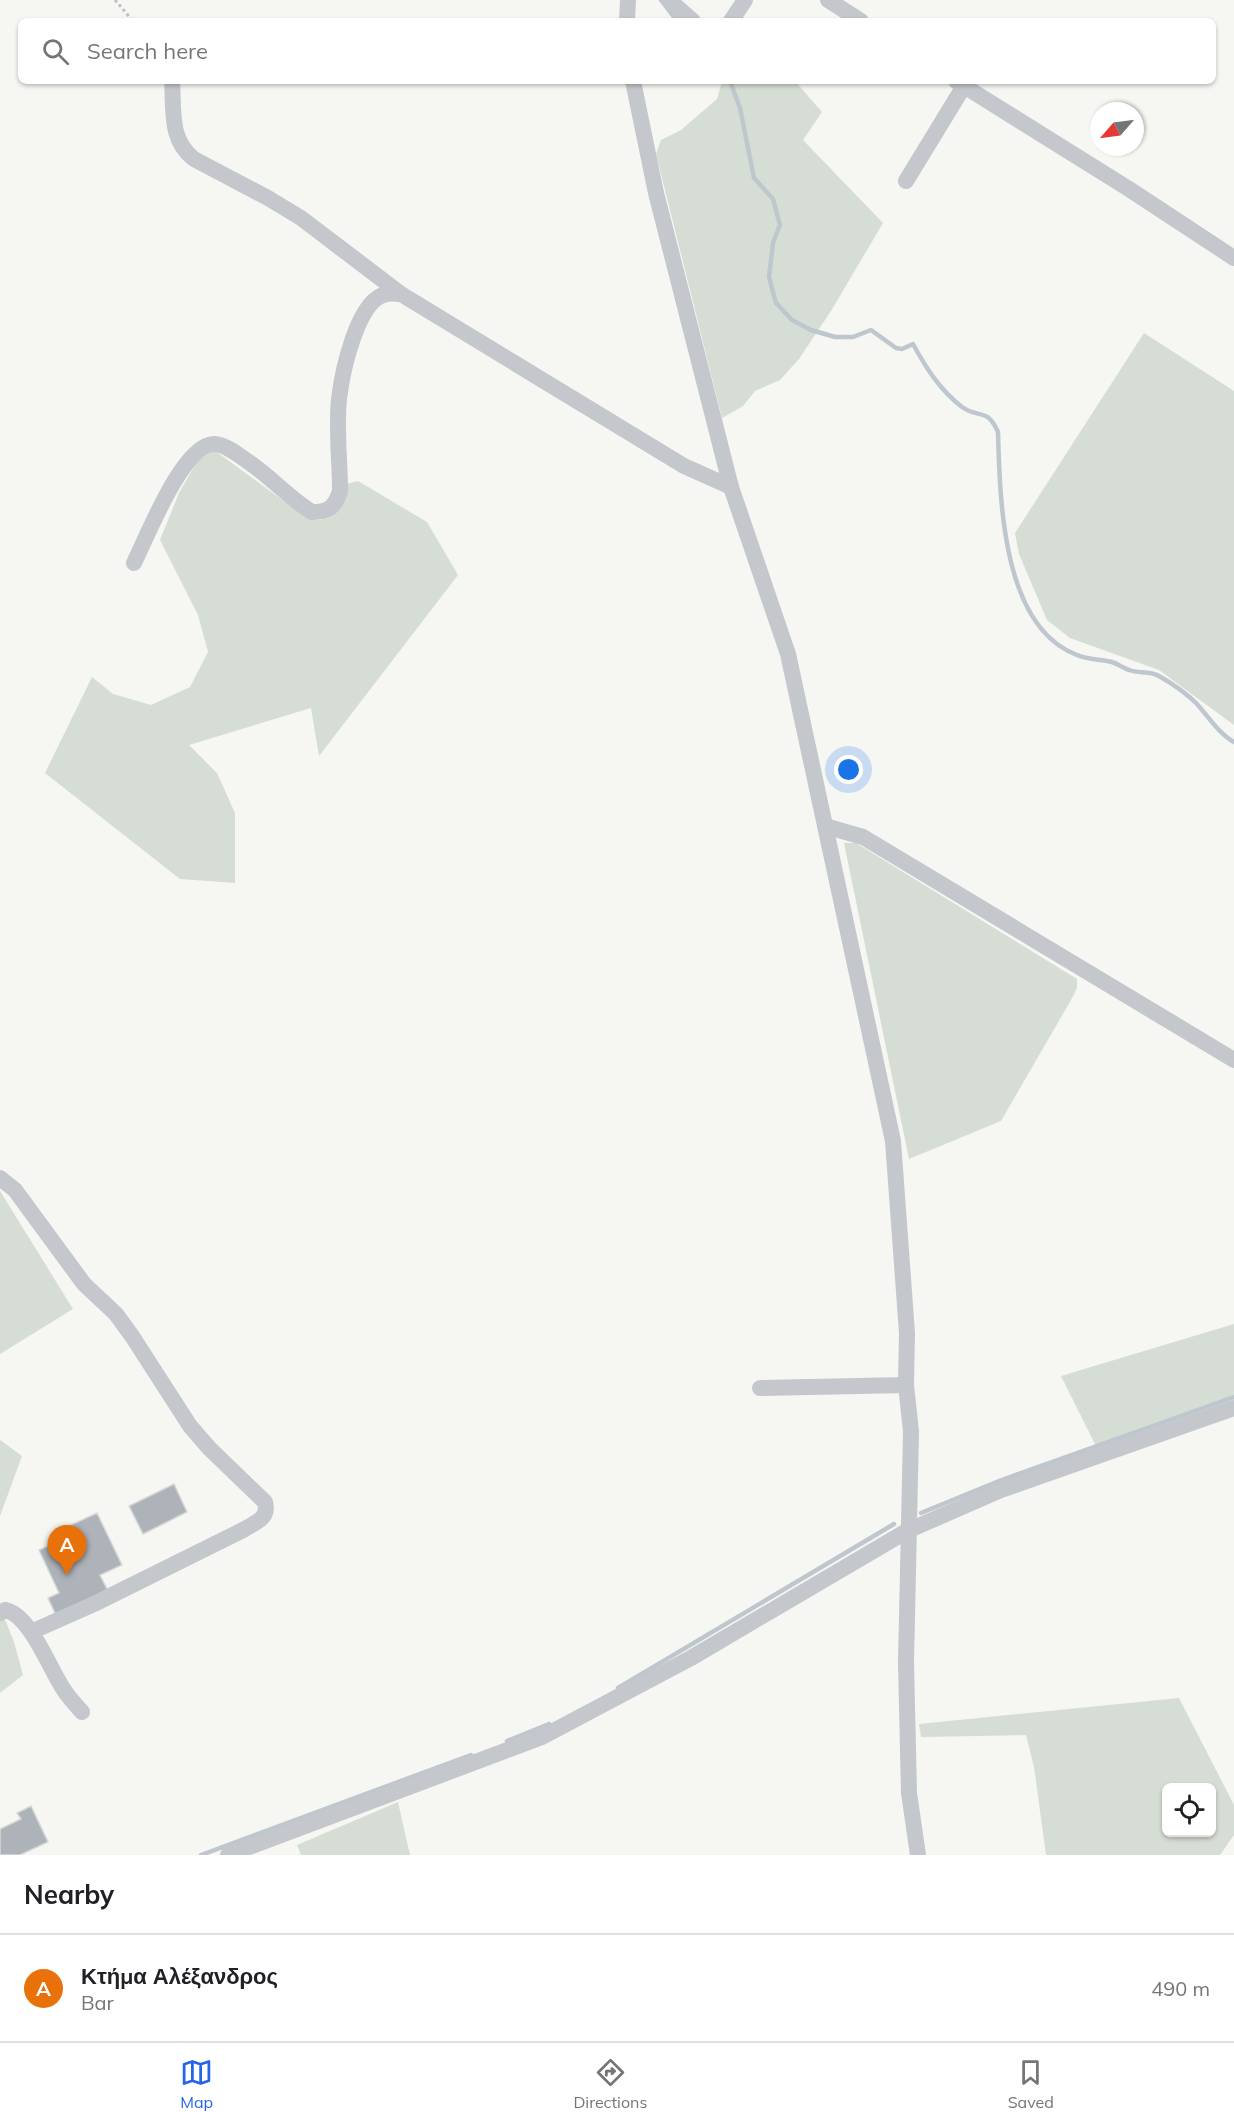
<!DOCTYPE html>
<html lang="en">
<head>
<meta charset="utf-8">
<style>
	body { margin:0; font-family:Mulish,sans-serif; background:#f2f2f2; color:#202124 }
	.controls { position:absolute; right:18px; bottom:18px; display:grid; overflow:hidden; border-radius:9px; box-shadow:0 2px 4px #0004 }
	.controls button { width:54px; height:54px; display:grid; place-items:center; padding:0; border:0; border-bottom:2px solid #e0e0e0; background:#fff; color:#202124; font:30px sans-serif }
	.compass { position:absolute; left:1090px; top:102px; width:54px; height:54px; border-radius:50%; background:#fff; box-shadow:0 2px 4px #0004; rotate:242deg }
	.you { position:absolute; left:849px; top:770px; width:21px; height:21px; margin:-15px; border:4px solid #fff; border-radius:50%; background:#1a73e8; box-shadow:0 0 0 9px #1a73e833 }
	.badge { display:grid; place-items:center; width:39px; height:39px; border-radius:50%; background:#2563eb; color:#fff; font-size:20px; font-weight:700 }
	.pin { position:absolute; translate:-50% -50px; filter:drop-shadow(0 2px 3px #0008) }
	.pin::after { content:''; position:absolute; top:32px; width:21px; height:18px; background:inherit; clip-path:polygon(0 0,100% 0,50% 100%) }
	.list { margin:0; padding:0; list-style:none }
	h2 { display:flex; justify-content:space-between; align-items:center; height:78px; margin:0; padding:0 24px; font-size:26px }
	h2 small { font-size:20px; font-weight:400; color:#757577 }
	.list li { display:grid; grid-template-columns:39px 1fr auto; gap:18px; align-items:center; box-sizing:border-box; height:108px; padding:0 24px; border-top:2px solid #e0e0e0 }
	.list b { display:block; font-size:22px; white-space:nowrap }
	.list p { margin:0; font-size:20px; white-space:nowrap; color:#757577 }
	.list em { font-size:20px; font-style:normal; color:#757577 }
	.icon { flex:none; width:33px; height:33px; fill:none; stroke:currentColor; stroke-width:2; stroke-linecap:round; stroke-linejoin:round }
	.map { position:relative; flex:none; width:1234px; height:1855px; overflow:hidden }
	.search { position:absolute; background:#fff; box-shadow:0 2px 4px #0004; left:18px; right:18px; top:18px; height:66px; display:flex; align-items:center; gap:15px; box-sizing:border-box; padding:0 21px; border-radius:9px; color:#757577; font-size:22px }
	.sheet { height:186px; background:#fff }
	nav { display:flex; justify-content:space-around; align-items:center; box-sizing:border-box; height:84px; border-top:2px solid #e0e0e0; background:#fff; font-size:16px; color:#757577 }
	nav a { display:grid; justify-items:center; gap:3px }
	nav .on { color:#2563eb }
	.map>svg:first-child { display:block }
	.green { fill:#d6ddd4; fill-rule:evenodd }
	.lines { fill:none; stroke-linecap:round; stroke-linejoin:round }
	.stream { stroke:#bfc7ce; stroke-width:4.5 }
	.building { fill:#adb3b9; stroke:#d7d8d6; stroke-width:1.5 }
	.path { stroke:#bebfc2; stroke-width:3; stroke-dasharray:3 3; stroke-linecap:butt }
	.minor { stroke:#c4c7cb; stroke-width:16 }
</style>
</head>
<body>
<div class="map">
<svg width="1234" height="1855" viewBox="0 0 1234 1855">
	<rect width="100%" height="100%" fill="#f6f6f3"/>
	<g class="green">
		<path d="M722 81H795L822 112 803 140 883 223 831 311 799 359 780 380 755 391 743 406 722 418 656 154 661 140 681 130 717 99Z"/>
		<path d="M1144 333 1234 391V725L1159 670 1070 638 1047 620 1019 554 1015 533Z"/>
		<path d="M214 450 307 518 320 520 336 512 346 484 358 481 427 522 458 575 319 756 311 708 189 745 217 773 235 813V883L180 879 45 773 92 677 113 694 151 705 190 687 208 652 198 615 160 540 179 493 198 460Z"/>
		<path d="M844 843H856L1077 979V988L1071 1000 1001 1121 909 1159Z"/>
		<path d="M0 1191 73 1309 0 1354Z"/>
		<path d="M1234 1324V1396L1096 1446 1061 1376Z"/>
		<path d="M0 1440 22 1456 0 1516Z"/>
		<path d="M0 1607 14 1642 23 1675 0 1693Z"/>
		<path d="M1179 1698 1234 1805V1835L1220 1855H1046L1034 1767 1026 1735 921 1737 919 1724ZM1166 1788H1212V1832H1166Z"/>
		<path d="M398 1802 410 1855H301L297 1845Z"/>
	</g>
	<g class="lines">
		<g class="stream">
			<path d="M661 0 677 21"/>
			<path d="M730 81 740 108 754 178 773 199 780 225 773 243 769 277 776 303 792 320 811 330 835 337H853L871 330 896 348 902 349 913 344C926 368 940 390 962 407 979 419 987 407 998 432 1000 500 1002 627 1077 655 1088 660 1101 659 1112 662 1118 664 1123 668 1129 670 1139 674 1149 670 1159 676 1171 683 1186 693 1196 703 1208 716 1219 734 1234 742"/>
			<path d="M921 1513 999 1481 1234 1397"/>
			<path d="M618 1688 894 1524"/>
			<path d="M507 1741 549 1724"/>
			<path d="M201 1855 471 1755"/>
		</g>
	</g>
	<g class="building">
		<path d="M174 1484 187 1512 143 1534 129 1506Z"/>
		<path d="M97 1513 122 1565 100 1575 108 1591 56 1615 48 1598 59 1593 39 1550 62 1540 58 1531Z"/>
		<path d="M31 1806 48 1842 20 1855H0V1829L21 1819 17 1813Z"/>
	</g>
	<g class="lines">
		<path class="path" d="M115 0 133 21"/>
		<g class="minor">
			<path d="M669 0 693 21"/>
			<path d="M828 0 861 21"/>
			<path d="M627 21 628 0"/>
			<path d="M731 21 745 0"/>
			<path d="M172 81C174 110 169 140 194 159L268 198 301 218 401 294 684 466 731 487"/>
			<path d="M633 81 656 193 731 487 788 654 893 1141 907 1333 906 1385 911 1432 906 1663 909 1793 918 1855"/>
			<path d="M956 81 1129 189 1234 258"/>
			<path d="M906 181 964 86"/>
			<path d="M134 563C147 537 183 444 214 444 226 444 241 457 250 463 272 478 290 499 312 512 329 512 335 507 340 491 340 461 336 429 339 399 342 374 357 298 387 294 391 293 397 294 401 294"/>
			<path d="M825 826 863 837 1234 1060"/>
			<path d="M0 1178 15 1190 84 1284 116 1314 132 1336 190 1426 209 1448 265 1502C269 1518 258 1521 245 1529L94 1604 31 1632"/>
			<path d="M760 1388 906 1385"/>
			<path d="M0 1613 5 1610C30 1614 50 1670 64 1690 69 1698 76 1705 82 1712"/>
			<path d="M228 1855 542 1737 691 1658 907 1531 1001 1490 1234 1408"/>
		</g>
	</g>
</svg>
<div class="controls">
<button><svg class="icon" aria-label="locate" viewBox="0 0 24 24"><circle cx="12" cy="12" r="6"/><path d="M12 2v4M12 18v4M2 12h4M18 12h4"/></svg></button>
</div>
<svg class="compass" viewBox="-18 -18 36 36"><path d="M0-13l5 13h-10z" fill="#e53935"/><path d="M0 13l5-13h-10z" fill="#757577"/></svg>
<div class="you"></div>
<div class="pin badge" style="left:67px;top:1575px;background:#e8710a">A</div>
<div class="search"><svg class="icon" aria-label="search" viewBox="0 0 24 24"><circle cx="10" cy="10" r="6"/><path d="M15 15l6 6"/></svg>Search here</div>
</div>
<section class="sheet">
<h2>Nearby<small></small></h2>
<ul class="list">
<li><span class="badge" style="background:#e8710a">A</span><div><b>Κτήμα Αλέξανδρος</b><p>Bar</p></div><em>490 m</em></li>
</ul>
</section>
<nav>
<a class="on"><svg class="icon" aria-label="map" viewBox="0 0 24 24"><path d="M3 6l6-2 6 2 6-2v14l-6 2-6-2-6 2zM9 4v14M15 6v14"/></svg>Map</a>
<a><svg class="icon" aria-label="directions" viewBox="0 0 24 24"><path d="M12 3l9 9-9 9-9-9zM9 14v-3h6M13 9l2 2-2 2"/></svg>Directions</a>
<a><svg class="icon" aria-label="saved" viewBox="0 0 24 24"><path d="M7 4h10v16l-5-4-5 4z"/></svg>Saved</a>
</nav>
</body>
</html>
